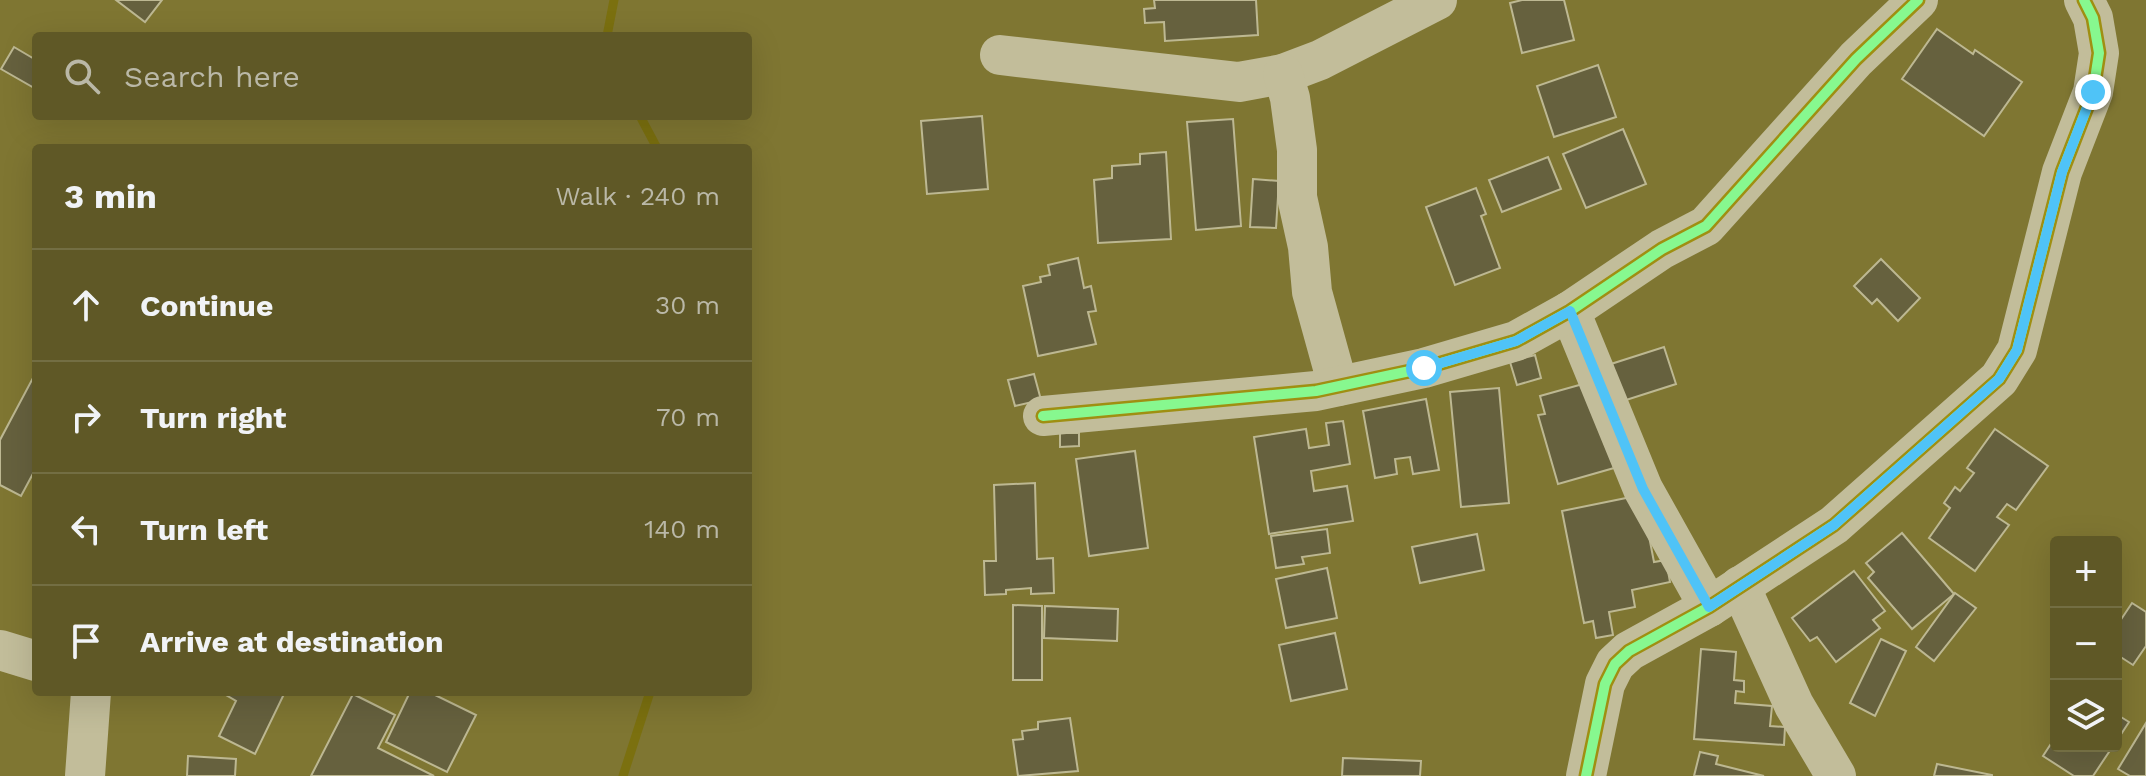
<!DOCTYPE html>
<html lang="en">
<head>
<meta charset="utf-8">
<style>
	body { margin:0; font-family:"Work Sans",sans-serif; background:#655e2e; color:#f1f3f6 }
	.controls { position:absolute; right:24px; bottom:24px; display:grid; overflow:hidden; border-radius:8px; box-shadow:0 8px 32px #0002 }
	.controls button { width:72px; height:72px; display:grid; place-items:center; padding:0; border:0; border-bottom:2px solid #736e43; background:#5f5826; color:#f1f3f6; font:40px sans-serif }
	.stop { position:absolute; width:24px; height:24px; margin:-18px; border:6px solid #4fc3f7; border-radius:50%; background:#fff }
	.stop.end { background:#4fc3f7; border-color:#fff; box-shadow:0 2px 8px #0008 }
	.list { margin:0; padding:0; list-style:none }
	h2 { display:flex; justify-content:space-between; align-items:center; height:104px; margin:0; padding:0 32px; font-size:34px }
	h2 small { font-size:26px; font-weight:400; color:#bab8a7 }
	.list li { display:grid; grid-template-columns:52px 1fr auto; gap:24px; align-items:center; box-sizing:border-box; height:112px; padding:0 32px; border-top:2px solid #736e43 }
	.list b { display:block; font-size:30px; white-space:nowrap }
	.list em { font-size:26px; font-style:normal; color:#bab8a7 }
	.icon { flex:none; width:44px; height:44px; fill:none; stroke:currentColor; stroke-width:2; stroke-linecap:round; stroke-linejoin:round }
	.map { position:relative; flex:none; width:2146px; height:776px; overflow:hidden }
	.search { position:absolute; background:#5f5826; box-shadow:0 8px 32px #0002; left:32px; top:32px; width:720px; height:88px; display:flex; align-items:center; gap:20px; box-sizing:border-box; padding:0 28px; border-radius:8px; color:#bab8a7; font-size:30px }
	.panel { position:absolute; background:#5f5826; box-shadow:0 8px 32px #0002; left:32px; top:144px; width:720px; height:552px; border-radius:8px }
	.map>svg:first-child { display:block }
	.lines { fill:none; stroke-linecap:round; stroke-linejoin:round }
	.stream { stroke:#7b700f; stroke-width:9 }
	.building { fill:#66613e; stroke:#bdb892; stroke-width:2 }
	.minor { stroke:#c2bd9a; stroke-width:40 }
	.cycleway-casing { stroke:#9f8f12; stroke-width:15 }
	.cycleway { stroke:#87f88f; stroke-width:10 }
	.route { stroke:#4fc3f7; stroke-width:10 }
</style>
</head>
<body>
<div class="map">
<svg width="2146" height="776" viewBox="0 0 2146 776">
	<rect width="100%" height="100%" fill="#7f7632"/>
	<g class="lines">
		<g class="stream">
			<path d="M607 36 614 0"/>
			<path d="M640 116 657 148"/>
			<path d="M623 776 650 692"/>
		</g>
	</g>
	<g class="building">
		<path d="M116 0H162L145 22Z"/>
		<path d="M1154 0H1256L1258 35 1165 41 1164 22 1145 23 1144 9 1155 8Z"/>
		<path d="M1522 0H1564L1574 40 1522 53 1510 3Z"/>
		<path d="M1937 29 1973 54 1975 50 2022 82 1984 136 1902 79Z"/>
		<path d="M14 47 36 60V89L1 69Z"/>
		<path d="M1598 65 1616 117 1554 137 1537 86Z"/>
		<path d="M982 116 988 189 927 194 921 121Z"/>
		<path d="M1233 119 1241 226 1196 230 1187 122Z"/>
		<path d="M1623 129 1646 184 1586 208 1563 154Z"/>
		<path d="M1166 152 1171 239 1098 243 1094 180 1112 178V166L1140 164V154Z"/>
		<path d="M1548 157 1561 189 1502 212 1489 180Z"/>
		<path d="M1253 179 1279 181 1276 228 1250 227Z"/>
		<path d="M1476 188 1486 214 1481 216 1500 268 1455 285 1426 207Z"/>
		<path d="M1078 258 1084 288 1091 286 1096 311 1088 312 1096 344 1038 356 1023 286 1041 282 1040 277 1050 275 1048 265Z"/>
		<path d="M1881 259 1920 298 1898 321 1877 299 1872 304 1854 286Z"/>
		<path d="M1664 347 1676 384 1623 401 1611 364Z"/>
		<path d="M1535 355 1541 378 1517 385 1510 362Z"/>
		<path d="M1034 374 1041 400 1015 406 1008 380Z"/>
		<path d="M34 376 36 468 21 496 0 485V440Z"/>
		<path d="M1590 382 1614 468 1558 484 1538 415 1545 414 1540 396Z"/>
		<path d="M1499 388 1509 503 1461 507 1450 392Z"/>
		<path d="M1426 399 1439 470 1413 474 1410 457 1395 459 1397 474 1375 478 1363 411Z"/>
		<path d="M1343 421 1350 464 1311 471 1314 491 1347 486 1353 521 1269 534 1254 437 1306 429 1309 448 1329 445 1326 423Z"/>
		<path d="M1995 429 2048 466 2016 510 2007 504 1997 517 2009 525 1975 571 1929 538 1950 508 1944 503 1955 487 1960 491 1974 473 1967 468Z"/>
		<path d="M1060 433H1079V446L1060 447Z"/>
		<path d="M1135 451 1148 548 1089 556 1076 459Z"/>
		<path d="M1035 483 1037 559 1053 558 1054 593 1031 594V588L1006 590V594L985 595 984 561H996L994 485Z"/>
		<path d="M1641 495 1654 562 1666 560 1670 582 1632 590 1635 607 1609 612 1613 635 1596 638 1593 621 1584 623 1562 511Z"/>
		<path d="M1327 529 1330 553 1302 557 1304 564 1276 568 1271 536Z"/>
		<path d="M1902 533 1954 594 1912 629 1868 578 1874 572 1866 563Z"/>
		<path d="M1477 534 1484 570 1420 583 1412 547Z"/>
		<path d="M1327 568 1337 618 1286 628 1276 579Z"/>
		<path d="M1854 571 1885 611 1873 620 1880 628 1836 662 1817 637 1810 641 1792 618Z"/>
		<path d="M1955 593 1976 608 1934 661 1916 647Z"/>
		<path d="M2132 603 2146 612V646L2133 665 2116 654V627Z"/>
		<path d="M1013 605 1042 606V680H1013Z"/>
		<path d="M1045 606 1118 609 1117 641 1044 638Z"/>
		<path d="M1335 633 1347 689 1291 701 1279 645Z"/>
		<path d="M1881 639 1906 651 1875 716 1850 703Z"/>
		<path d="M1701 649 1736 652 1734 680 1744 681V692L1736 691 1735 703 1772 706 1770 726 1785 727 1784 745 1694 739Z"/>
		<path d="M227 692H285L255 754 219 736 236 701 226 695Z"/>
		<path d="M410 692H429L476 715 447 772 386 742Z"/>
		<path d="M353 694 395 715 378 748 434 776H311Z"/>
		<path d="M2116 714 2129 722 2116 742Z"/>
		<path d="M1070 718 1078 771 1018 776 1013 740 1023 739 1022 731 1038 729V722Z"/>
		<path d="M2146 723V776H2130L2118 769Z"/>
		<path d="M2056 736V746H2113L2093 776H2074L2043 756Z"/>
		<path d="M1700 752 1718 756 1716 764 1764 776H1694Z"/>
		<path d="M188 756 236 759 235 776H187Z"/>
		<path d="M1343 758 1421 761 1420 776H1342Z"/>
		<path d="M1937 764 1992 775V776H1934Z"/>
	</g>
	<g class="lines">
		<g class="minor">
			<path d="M1000 55 1239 82 1283 74 1320 60 1437 0"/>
			<path d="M1283 74 1290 98 1297 150V197L1308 247 1312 292 1338 386"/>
			<path d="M1570 311 1643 489 1709 607"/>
			<path d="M1043 416 1316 391 1424 368 1516 341 1570 311 1662 249 1706 226 1856 59 1918 0"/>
			<path d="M1740 586 1794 705 1836 776"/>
			<path d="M0 650 36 661"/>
			<path d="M85 776 91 692"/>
			<path d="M1586 776 1605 684 1615 664 1629 651 1709 607 1834 525 1999 379 2017 350 2062 172 2093 92 2099 53 2093 18 2084 0"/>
		</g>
		<g class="cycleway-casing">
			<g id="cycleway">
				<path d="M1043 416 1316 391 1424 368 1516 341 1570 311 1662 249 1706 226 1856 59 1918 0"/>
				<path d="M1586 776 1605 684 1615 664 1629 651 1709 607 1834 525 1999 379 2017 350 2062 172 2093 92 2099 53 2093 18 2084 0"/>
			</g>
		</g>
		<use href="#cycleway" class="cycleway"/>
	</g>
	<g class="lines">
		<path class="route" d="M1424 368 1516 341 1570 311 1643 489 1709 607 1834 525 1999 379 2017 350 2062 172 2093 92"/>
	</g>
</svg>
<div class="controls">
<button>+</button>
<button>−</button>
<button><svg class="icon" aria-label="layers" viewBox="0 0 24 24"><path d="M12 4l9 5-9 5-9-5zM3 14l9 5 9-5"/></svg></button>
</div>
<div class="stop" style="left:1424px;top:368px"></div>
<div class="stop end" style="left:2093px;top:92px"></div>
<div class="search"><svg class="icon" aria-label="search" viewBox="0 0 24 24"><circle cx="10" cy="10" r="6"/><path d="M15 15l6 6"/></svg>Search here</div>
<section class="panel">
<h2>3 min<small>Walk · 240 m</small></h2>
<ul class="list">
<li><svg class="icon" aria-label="ahead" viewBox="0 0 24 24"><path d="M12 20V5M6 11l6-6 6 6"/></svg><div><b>Continue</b></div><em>30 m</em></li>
<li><svg class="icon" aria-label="right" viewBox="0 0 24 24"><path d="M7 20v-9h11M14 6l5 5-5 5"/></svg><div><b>Turn right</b></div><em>70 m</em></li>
<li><svg class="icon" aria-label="left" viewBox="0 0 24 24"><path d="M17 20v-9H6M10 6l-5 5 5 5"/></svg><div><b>Turn left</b></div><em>140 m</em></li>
<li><svg class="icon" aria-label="arrive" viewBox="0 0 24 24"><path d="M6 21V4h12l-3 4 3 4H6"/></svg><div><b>Arrive at destination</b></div></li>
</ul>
</section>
</div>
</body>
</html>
